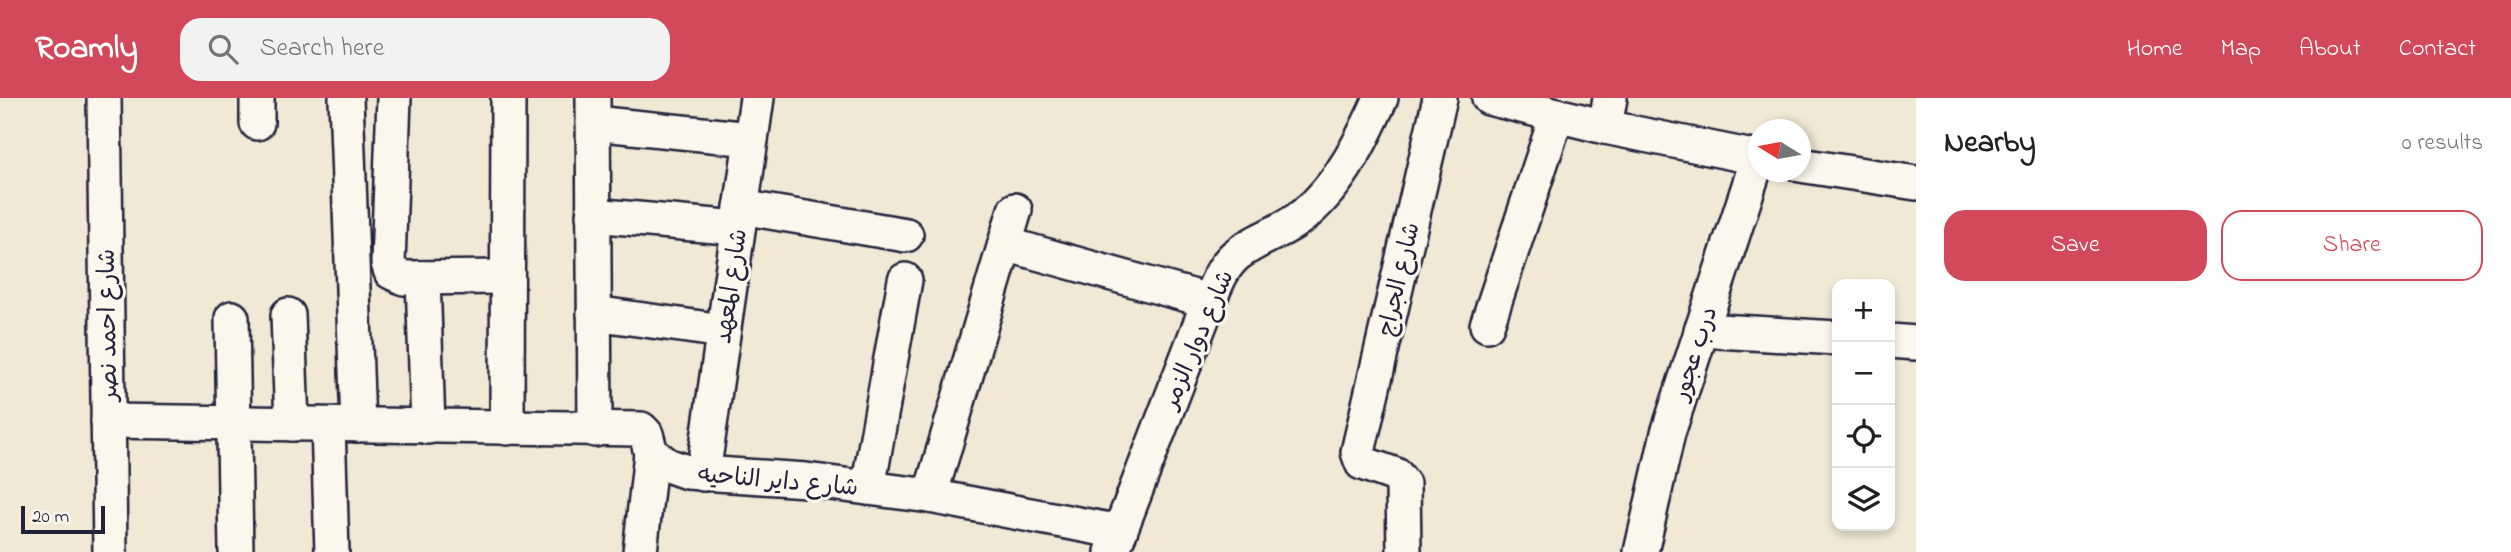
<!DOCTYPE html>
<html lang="en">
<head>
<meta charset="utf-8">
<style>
	body { margin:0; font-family:"Indie Flower","Playpen Sans Arabic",sans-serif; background:#f2f2f2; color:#202124 }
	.controls { position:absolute; right:21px; bottom:21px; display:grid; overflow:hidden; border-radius:14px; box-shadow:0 4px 10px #0003 }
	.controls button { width:63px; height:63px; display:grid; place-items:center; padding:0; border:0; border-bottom:2px solid #e0e0e0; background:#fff; color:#202124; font:35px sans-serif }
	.compass { position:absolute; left:1748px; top:21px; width:63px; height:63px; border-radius:50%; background:#fff; box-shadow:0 4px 10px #0003; rotate:281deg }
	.scale { position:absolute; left:21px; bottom:18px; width:84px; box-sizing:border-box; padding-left:7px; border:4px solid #22223b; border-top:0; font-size:19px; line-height:24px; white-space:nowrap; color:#22223b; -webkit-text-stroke:5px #fbf7ec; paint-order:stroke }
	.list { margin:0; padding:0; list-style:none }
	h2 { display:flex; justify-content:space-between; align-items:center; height:91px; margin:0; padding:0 28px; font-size:30px }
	h2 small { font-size:23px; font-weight:400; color:#757577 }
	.actions { display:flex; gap:14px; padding:21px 28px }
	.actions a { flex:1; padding:16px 0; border:2px solid #d1495b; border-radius:21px; text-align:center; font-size:24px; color:#d1495b }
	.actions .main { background:#d1495b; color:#fff }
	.icon { flex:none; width:38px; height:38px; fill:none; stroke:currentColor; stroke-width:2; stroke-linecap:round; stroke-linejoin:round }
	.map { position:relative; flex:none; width:1916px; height:454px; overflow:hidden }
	header { display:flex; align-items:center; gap:42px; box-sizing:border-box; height:98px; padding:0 35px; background:#d1495b; color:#fff }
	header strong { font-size:33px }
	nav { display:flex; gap:38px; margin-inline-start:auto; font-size:24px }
	.search { width:490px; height:63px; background:#f2f2f2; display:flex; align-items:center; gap:18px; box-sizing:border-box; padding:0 24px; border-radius:21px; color:#757577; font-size:26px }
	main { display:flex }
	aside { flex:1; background:#fff }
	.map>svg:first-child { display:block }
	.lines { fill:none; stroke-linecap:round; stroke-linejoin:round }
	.street-casing { stroke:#22223b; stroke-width:38 }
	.street { stroke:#fbf7ec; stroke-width:33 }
	.labels { text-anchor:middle; stroke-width:6; stroke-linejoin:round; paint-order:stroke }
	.street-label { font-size:24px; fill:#22223b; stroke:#fbf7ec }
</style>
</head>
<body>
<header>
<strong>Roamly</strong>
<div class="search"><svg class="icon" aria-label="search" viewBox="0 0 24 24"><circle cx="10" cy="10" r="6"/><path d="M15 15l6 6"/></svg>Search here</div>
<nav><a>Home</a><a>Map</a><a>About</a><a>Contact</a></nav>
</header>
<main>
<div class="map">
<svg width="1916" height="454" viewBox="0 0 1916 454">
	<rect width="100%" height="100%" fill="#f1e8d6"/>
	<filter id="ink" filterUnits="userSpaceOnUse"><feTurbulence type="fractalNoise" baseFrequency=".0143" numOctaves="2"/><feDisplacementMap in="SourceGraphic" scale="14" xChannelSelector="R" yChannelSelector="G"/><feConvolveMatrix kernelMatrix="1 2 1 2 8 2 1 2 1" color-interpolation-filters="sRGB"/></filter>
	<g filter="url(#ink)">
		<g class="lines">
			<g class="street-casing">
				<g id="street">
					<path d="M104 0 110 454"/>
					<path d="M257 0V25"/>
					<path d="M346 0 358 327"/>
					<path d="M394 0 388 165 391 174 404 180 507 179"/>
					<path d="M593 0 595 332"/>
					<path d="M1489 0 1605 29 1758 60"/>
					<path d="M593 25 751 41"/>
					<path d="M1605 29 1610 0"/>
					<path d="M1800 67 1916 85"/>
					<path d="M741 109 906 137"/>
					<path d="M593 117 738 130"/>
					<path d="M1005 146 1209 203"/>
					<path d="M423 180 428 329"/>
					<path d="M594 215 723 233"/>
					<path d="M288 217 292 326"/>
					<path d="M232 220 236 454"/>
					<path d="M1487 227 1557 17"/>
					<path d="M1701 232 1837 240"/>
					<path d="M1890 243 1916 245"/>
					<path d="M108 323 641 331 646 336 651 355 667 367 687 374 806 382 930 398 1120 434"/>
					<path d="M328 327 332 454"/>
					<path d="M507 330 508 0"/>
					<path d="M703 376 757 0"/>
					<path d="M868 390 905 182"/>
					<path d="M930 398 1015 112"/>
					<path d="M640 454 651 355"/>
					<path d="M1112 454 1209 203C1216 187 1222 169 1236 157 1257 140 1284 134 1305 116 1341 86 1362 42 1381 0"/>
					<path d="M1404 454 1403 386 1396 377 1362 365 1358 354 1440 0"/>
					<path d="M1641 454 1668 335 1758 60"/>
				</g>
			</g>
			<use href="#street" class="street"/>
		</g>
	</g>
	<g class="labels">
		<g class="street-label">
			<text transform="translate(1398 181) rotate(-77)" y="8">شارع الجراج</text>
			<text transform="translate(730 188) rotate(-82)" y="8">شارع المعهد</text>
			<text transform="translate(107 227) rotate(-91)" y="8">شارع احمد نصر</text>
			<text transform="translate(1197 241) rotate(-67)" y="8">شارع دوار الزمر</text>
			<text transform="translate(1694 255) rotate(-72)" y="8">درب عجور</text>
			<text transform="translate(778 382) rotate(5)" y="8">شارع داير الناحيه</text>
		</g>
	</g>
</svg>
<div class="controls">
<button>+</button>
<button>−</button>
<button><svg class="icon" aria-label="locate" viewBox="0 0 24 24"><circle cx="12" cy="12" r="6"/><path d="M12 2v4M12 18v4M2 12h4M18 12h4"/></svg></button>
<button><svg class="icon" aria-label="layers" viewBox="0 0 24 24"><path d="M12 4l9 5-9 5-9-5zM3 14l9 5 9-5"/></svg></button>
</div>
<svg class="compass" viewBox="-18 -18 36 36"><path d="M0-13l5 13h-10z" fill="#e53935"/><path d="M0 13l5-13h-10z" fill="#757577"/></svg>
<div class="scale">20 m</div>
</div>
<aside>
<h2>Nearby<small>0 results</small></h2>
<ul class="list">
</ul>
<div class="actions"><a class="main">Save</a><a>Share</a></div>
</aside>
</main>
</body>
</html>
